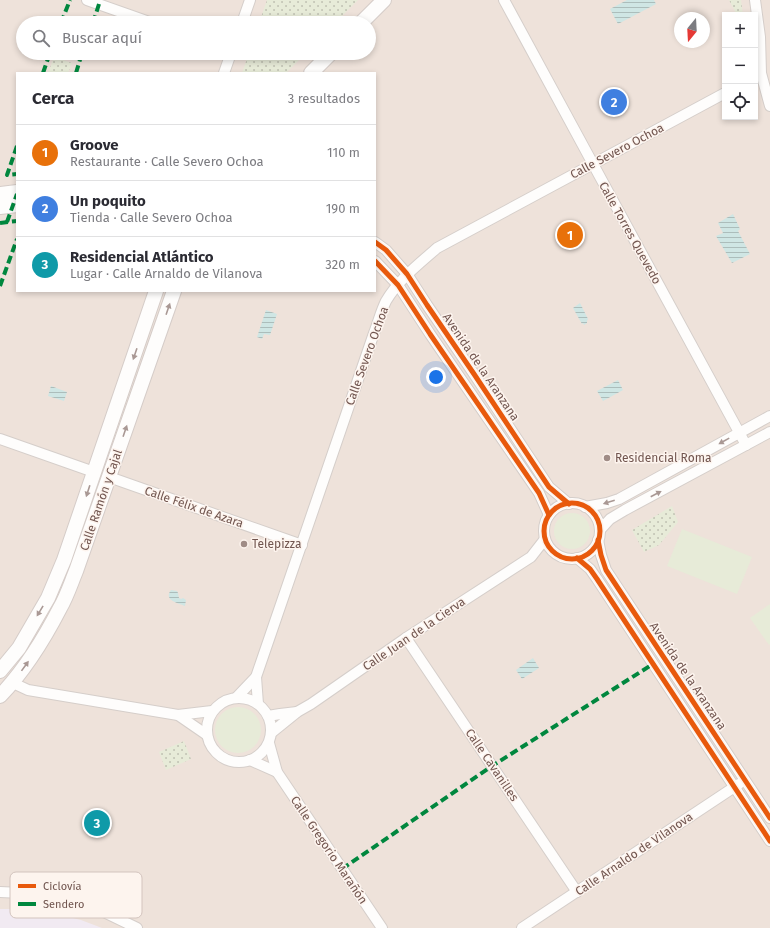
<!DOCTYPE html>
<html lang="es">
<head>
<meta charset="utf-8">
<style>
	body { margin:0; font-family:"Fira Sans",sans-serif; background:#f2f2f3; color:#2b2b33 }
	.controls { position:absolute; right:12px; top:12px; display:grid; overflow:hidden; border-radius:0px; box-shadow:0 2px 6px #0003 }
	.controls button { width:36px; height:36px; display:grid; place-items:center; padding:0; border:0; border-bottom:1px solid #e1e1e2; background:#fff; color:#2b2b33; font:20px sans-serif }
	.compass { position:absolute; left:674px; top:12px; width:36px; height:36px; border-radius:50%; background:#fff; box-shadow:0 2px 6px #0003; rotate:198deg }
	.you { position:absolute; left:436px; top:377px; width:14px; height:14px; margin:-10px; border:3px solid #fff; border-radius:50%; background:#1a73e8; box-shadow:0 0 0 6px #1a73e833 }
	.badge { display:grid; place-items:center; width:26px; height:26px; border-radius:50%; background:#ea580c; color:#fff; font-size:13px; font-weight:700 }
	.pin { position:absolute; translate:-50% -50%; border:2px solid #fff; box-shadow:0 1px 4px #0006 }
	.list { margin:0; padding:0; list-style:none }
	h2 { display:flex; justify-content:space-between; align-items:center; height:52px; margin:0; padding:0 16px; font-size:17px }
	h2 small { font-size:13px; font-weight:400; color:#7c7c81 }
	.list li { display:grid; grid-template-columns:26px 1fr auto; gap:12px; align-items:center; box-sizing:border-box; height:56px; padding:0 16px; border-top:1px solid #e1e1e2 }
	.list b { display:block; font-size:15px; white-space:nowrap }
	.list p { margin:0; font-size:13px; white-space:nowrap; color:#7c7c81 }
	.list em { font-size:13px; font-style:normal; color:#7c7c81 }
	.icon { flex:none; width:22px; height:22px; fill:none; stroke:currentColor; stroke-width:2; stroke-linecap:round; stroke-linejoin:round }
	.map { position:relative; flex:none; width:770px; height:928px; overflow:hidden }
	.search { position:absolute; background:#fff; box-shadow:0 2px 6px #0003; left:16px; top:16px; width:360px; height:44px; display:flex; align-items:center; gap:10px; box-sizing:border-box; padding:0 14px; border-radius:22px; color:#7c7c81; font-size:15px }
	.panel { position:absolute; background:#fff; box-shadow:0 2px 6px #0003; left:16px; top:72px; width:360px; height:220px; border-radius:0px }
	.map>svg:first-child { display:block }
	.residential { fill:#eee2da; fill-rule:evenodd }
	.education { fill:#f1eaf2 }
	.park { fill:url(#park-dots) }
	.garden { fill:#e7ebd8 }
	.water { fill:url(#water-rules) }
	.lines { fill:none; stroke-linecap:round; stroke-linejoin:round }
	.street-casing { stroke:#d5ceca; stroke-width:12 }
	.secondary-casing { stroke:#d5ccc8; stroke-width:16 }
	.street { stroke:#fefdfc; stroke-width:10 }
	.secondary { stroke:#fefdfc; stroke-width:14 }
	.quiet { stroke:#00873e; stroke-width:4; stroke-dasharray:8 4; stroke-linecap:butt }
	.cycleway-casing { stroke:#fdf4ee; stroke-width:8 }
	.cycleway { stroke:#e8590c; stroke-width:5 }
	.oneway { fill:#a99894 }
	.poi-dot { fill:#a08c86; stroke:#fdf4ee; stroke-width:1.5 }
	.labels { text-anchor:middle; stroke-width:3; stroke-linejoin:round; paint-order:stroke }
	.street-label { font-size:12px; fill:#71554f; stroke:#fdf4ee }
	.poi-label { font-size:12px; fill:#71554f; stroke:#fdf4ee; text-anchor:start }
	.key { fill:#fdf4ee; stroke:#d3c4be; stroke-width:1 }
	.key-label { font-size:11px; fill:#71554f }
</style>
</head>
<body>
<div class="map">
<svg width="770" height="928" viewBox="0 0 770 928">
	<defs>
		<pattern id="park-dots" width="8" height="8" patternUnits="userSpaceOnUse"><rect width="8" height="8" fill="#e7ebd8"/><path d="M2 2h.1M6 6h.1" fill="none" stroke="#c0c1b2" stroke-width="1.8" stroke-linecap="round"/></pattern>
		<pattern id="water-rules" width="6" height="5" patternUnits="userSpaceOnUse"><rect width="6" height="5" fill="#cfe6e4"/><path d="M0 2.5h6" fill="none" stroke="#acbdbb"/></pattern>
	</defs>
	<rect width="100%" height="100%" fill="#f6f1ec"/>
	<path class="residential" d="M0 0H770V928H0ZM725 15H755V117H725ZM680 18H704V42H680ZM23 23H369V53H23ZM17 73H375V291H17Z"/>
	<path class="education" d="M0 909H15L53 913 81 920 102 928H0Z"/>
	<g class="park">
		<path d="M267 0H358L335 23H259Z"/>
		<path d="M729 0H741L743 15H737Z"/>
		<path d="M249 53H306L286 73H242Z"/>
		<path d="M54 57 72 63 68 73H48Z"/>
		<path d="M672 506 678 522 659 545 644 552 632 530Z"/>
		<path d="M184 741 191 759 166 770 159 752Z"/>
	</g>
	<g class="garden">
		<circle cx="572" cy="531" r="18"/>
		<path d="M682 529 752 557 737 594 667 566Z"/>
		<path d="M770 604V644L769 645 750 618Z"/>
		<circle cx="238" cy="730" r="23"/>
	</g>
	<g class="water">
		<path d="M627 0H654L656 4 618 24 610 9Z"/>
		<path d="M733 214 740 229 738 231 750 254 732 263 716 236 723 233 718 223Z"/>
		<path d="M580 303 588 319 587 321V323L584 325 583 323 582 324 573 308Z"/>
		<path d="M266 310 277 314 270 335 264 334 262 339 257 337Z"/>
		<path d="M618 380 623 390 603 401 597 391Z"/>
		<path d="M51 386 67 392 64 401 48 396Z"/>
		<path d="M171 590 177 591 178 593 179 598 181 599 183 598 186 600 185 606C178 603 163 600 171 590Z"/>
		<path d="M533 658 539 668 522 679 516 670Z"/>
	</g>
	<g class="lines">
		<g class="street-casing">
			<g id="street">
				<path d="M87 0 152 23"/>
				<path d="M504 0 593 164 746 445"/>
				<path d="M755 0 760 37 761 73 770 106"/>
				<path d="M242 23 250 0"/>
				<path d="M224 73 231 53"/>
				<path d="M375 242 386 250 407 274 427 305 474 374 549 487 569 504"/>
				<path d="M375 261 398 285 430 334 539 493 549 515"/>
				<path d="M0 439 94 472"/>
				<path d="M109 477 302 545"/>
				<circle cx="572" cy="531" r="28"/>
				<path d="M585 507 607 503 619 499 770 416"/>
				<path d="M600 530 610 519 625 510 770 432"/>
				<path d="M598 540 601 555 606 570 770 818"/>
				<path d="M577 558 590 569 597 579 770 841"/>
				<path d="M406 638 577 892"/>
				<path d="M256 677 258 704"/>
				<path d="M13 683 28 690 178 715 212 711"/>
				<circle cx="239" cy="730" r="32"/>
				<path d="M236 698 256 677 374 333C378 323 381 311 386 301 399 279 419 264 437 248L725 93"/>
				<path d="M178 715 207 735"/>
				<path d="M268 716 280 714 297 712"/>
				<path d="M271 733 297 712 311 704 406 638 531 557 545 539"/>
				<path d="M269 743 277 772 382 928"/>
				<path d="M250 760 277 772"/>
				<path d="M0 892 22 893 69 901 104 912 137 928"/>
				<path d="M522 928 739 784"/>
			</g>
		</g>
		<g class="secondary-casing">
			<g id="secondary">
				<path d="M361 23 384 0"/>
				<path d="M311 73 331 53"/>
				<path d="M0 194 17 192"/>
				<path d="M0 207 17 205"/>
				<path d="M0 671 19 648 48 598 64 560 156 291"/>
				<path d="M0 696C25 670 44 639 60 608 67 596 71 583 76 571L174 291"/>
			</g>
		</g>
		<use href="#street" class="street"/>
		<use href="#secondary" class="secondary"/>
		<g class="quiet">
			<path d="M61 23 70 0"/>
			<path d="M93 23 99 4"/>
			<path d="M43 73 50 53"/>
			<path d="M76 73 82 53"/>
			<path d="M17 146 7 175 17 174"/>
			<path d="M7 222 17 194"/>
			<path d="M0 223 17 221"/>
			<path d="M0 286 17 239"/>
			<path d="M342 869 492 766 653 664"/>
		</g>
		<g class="cycleway-casing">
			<g id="cycleway">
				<path d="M375 242 386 250 407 274 427 305 474 374 549 487 569 504"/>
				<path d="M375 261 398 285 430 334 539 493 549 515"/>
				<circle cx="572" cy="531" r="28"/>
				<path d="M598 540 601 555 606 570 770 818"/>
				<path d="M577 558 590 569 597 579 770 841"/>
			</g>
		</g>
		<use href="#cycleway" class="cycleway"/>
	</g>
	<defs><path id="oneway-solid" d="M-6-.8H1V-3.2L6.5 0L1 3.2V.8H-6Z"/></defs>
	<g class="oneway">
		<use href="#oneway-solid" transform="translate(168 309) rotate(-71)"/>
		<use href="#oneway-solid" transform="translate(135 354) rotate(109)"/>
		<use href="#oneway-solid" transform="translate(125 431) rotate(-71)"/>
		<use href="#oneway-solid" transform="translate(724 441) rotate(151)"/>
		<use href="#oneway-solid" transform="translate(88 491) rotate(108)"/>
		<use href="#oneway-solid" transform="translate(656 494) rotate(-28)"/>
		<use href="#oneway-solid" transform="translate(609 502) rotate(163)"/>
		<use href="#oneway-solid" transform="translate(40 611) rotate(121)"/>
		<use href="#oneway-solid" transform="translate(25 666) rotate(-54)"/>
	</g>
	<g class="poi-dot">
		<circle cx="607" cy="458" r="4"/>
		<circle cx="244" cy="544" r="4"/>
	</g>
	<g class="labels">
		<g class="street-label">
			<text transform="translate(617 151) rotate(-28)" y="4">Calle Severo Ochoa</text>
			<text transform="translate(630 233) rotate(61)" y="4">Calle Torres Quevedo</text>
			<text transform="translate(367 356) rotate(-70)" y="4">Calle Severo Ochoa</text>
			<text transform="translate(481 367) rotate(56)" y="4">Avenida de la Aranzana</text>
			<text transform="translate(101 500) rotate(-71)" y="4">Calle Ramón y Cajal</text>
			<text transform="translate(194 507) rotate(19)" y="4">Calle Félix de Azara</text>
			<text transform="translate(414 634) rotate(-34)" y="4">Calle Juan de la Cierva</text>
			<text transform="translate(688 676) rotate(56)" y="4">Avenida de la Aranzana</text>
			<text transform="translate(492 765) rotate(56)" y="4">Calle Cavanilles</text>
			<text transform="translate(329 850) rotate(56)" y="4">Calle Gregorio Marañón</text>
			<text transform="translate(634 854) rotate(-34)" y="4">Calle Arnaldo de Vilanova</text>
		</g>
		<g class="poi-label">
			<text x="615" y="462">Residencial Roma</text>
			<text x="252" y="548">Telepizza</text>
		</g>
	</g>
	<rect x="10" y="872" width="132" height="46" rx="6" class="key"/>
	<rect x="18" y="884" width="18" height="4" fill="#e8590c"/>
	<rect x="18" y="902" width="18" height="4" fill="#00873e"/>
	<g class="key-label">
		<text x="43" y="890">Ciclovía</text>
		<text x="43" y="908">Sendero</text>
	</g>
</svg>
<div class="controls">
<button>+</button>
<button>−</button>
<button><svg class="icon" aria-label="locate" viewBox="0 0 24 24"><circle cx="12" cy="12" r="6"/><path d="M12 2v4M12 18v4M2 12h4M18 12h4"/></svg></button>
</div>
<svg class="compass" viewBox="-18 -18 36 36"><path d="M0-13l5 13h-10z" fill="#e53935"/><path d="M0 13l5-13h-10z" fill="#7c7c81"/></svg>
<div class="you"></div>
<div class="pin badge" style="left:570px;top:235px;background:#e8710a">1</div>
<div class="pin badge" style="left:614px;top:102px;background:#3f7fe0">2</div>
<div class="pin badge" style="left:97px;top:823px;background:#0f9aa8">3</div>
<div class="search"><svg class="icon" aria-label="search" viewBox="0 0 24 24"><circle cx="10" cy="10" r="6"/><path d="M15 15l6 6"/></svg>Buscar aquí</div>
<section class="panel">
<h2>Cerca<small>3 resultados</small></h2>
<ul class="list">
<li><span class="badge" style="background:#e8710a">1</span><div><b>Groove</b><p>Restaurante · Calle Severo Ochoa</p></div><em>110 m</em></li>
<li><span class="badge" style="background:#3f7fe0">2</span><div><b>Un poquito</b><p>Tienda · Calle Severo Ochoa</p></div><em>190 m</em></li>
<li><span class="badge" style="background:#0f9aa8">3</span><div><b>Residencial Atlántico</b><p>Lugar · Calle Arnaldo de Vilanova</p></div><em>320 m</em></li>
</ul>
</section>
</div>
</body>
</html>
